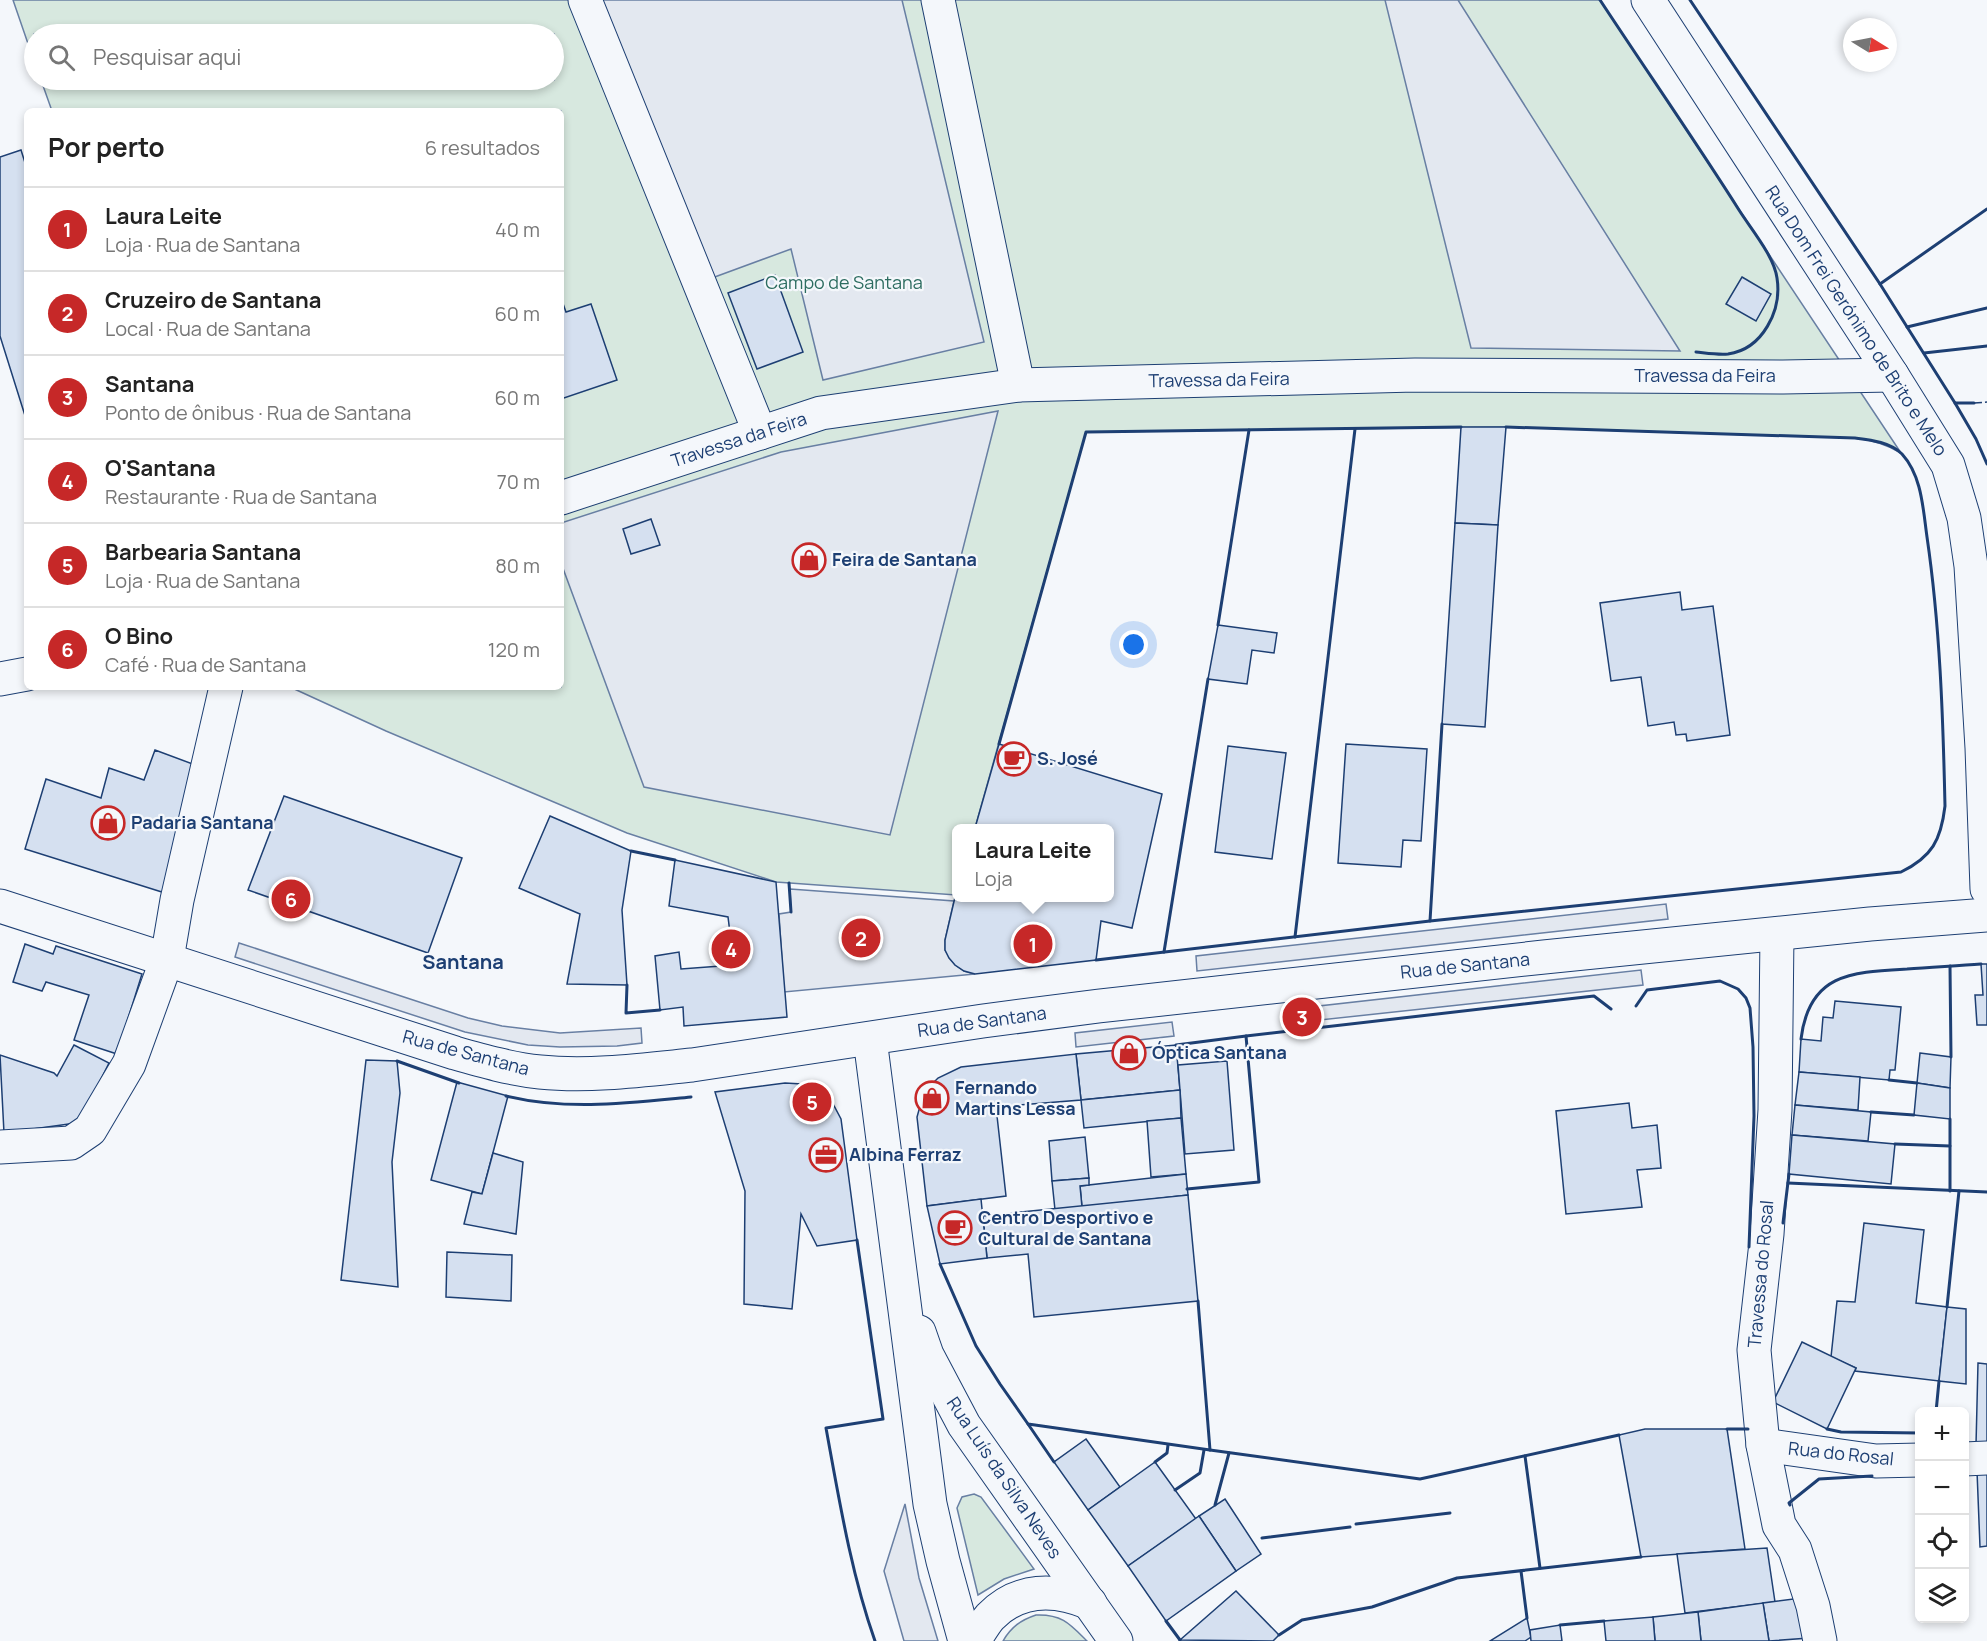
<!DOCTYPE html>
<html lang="pt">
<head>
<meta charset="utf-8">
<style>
	body { margin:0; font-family:Manrope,sans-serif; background:#f6f6f6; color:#222 }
	.controls { position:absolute; right:18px; bottom:18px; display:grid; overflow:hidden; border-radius:9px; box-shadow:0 3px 9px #0003 }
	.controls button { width:54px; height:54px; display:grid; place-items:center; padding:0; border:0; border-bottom:2px solid #e0e0e0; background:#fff; color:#222; font:30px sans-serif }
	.compass { position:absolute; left:1843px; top:18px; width:54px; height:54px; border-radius:50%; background:#fff; box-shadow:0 3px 9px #0003; rotate:100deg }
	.you { position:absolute; left:1134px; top:645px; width:21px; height:21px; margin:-15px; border:4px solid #fff; border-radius:50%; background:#1a73e8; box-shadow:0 0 0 9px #1a73e833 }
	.badge { display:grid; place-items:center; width:39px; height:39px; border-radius:50%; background:#c62828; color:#fff; font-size:20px; font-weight:700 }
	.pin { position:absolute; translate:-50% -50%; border:3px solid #fff; box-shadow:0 2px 6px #0006 }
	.popup { position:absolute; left:952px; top:824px; width:162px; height:78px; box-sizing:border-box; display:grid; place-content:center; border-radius:9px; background:#fff; filter:drop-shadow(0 2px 4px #0005); font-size:20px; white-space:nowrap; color:#767676 }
	.popup b { font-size:22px; color:#222 }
	.popup::after { content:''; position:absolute; left:50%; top:100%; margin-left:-12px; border:12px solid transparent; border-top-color:#fff }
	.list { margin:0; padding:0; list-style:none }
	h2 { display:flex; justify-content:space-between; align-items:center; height:78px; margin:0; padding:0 24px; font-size:26px }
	h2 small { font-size:20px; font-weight:400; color:#767676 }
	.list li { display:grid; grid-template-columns:39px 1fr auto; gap:18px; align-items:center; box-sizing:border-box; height:84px; padding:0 24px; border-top:2px solid #e0e0e0 }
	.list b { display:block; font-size:22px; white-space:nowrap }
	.list p { margin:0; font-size:20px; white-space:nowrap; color:#767676 }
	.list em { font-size:20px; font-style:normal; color:#767676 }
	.icon { flex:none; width:33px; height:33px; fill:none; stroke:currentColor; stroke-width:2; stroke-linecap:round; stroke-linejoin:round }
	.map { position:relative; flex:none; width:1987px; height:1641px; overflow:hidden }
	.search { position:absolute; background:#fff; box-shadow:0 3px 9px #0003; left:24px; top:24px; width:540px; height:66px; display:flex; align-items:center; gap:15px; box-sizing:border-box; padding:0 21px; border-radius:33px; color:#767676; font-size:22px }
	.panel { position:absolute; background:#fff; box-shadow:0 3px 9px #0003; left:24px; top:108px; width:540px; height:582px; border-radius:9px }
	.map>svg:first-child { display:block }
	.green { fill:#d7e8df; stroke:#687fa3; stroke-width:1.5 }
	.parking { fill:#e3e8f0; stroke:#687fa3; stroke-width:1.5 }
	.building { fill:#d5e0f0; stroke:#1d3f73; stroke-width:1.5 }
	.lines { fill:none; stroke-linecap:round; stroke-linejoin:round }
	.minor-casing { stroke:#1d3f73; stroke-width:35 }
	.major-casing { stroke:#1d3f73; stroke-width:35 }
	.minor { stroke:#f4f7fb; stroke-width:33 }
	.major { stroke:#f4f7fb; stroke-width:33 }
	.fence { stroke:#1d3f73; stroke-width:1.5; stroke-dasharray:8 3; stroke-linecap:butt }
	.wall { stroke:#1d3f73; stroke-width:3 }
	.labels { text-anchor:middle; stroke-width:4.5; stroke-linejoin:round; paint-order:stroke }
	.park-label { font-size:18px; fill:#2c6c60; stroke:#f4f7fb }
	.street-label { font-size:18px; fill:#1d3f73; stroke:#f4f7fb }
	.poi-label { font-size:18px; font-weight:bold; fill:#1d3f73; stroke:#f4f7fb; text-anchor:start }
	.neighbourhood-label { font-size:20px; font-weight:bold; fill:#1d3f73; stroke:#f4f7fb }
</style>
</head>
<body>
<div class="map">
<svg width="1987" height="1641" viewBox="0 0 1987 1641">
	<rect width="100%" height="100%" fill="#f4f7fb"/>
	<g class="green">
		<path d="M13 0H1600L1901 453C1886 444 1872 440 1855 438L1506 427 1086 432 975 828H956V895L776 882 627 833 386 731 290 687H561V111H52L41 80H554V34H34V61Z"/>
		<path d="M974 1494 981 1497 1034 1569 1004 1579 978 1595 957 1508 962 1497Z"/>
		<path d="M1036 1615C1062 1614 1070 1624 1087 1641H1003C1011 1627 1021 1620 1036 1615Z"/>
	</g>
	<g class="parking">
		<path d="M601 0H902L984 342 823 380 791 249 712 278Z"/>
		<path d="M1385 0H1458L1680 351 1471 348Z"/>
		<path d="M998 411 890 835 644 787 561 563V523L781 452Z"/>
		<path d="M790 889 954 901 945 940V950L955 965 964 971 975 974 784 992 779 914 791 912Z"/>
		<path d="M1666 904 1668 919 1197 971 1196 956Z"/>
		<path d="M239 943 468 1018 502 1026 560 1033 641 1028 642 1043 617 1046 560 1047 528 1045 465 1032 235 957Z"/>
		<path d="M1641 970 1643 985 1320 1020 1319 1006Z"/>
		<path d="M1172 1022 1174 1036 1076 1047 1075 1033Z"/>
		<path d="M905 1504 919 1578 938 1641H904L884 1571Z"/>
	</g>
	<g class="building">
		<path d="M21 150 27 169V422L0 336V157Z"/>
		<path d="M775 275 803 352 757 369 728 293Z"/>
		<path d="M1742 277 1771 294 1756 321 1726 304Z"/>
		<path d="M561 298 566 312 591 304 617 380 561 399Z"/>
		<path d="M1461 427H1506L1498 525 1455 523Z"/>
		<path d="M651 519 660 545 631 554 623 529Z"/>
		<path d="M1455 523 1498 525 1485 727 1442 724Z"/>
		<path d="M1680 592 1682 610 1713 606 1730 735 1687 741 1686 734 1676 735 1674 722 1648 726 1641 677 1611 681 1600 603Z"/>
		<path d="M1218 625 1277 633 1274 653 1252 650 1247 684 1208 679Z"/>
		<path d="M999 744 1162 794 1132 928 1101 921 1096 960 975 974 964 971 955 965 949 958 945 950V940L956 893V898H1110V828H975Z"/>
		<path d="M1346 744 1427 749 1421 841 1403 840 1401 867 1338 863Z"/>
		<path d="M1228 746 1286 753 1272 859 1215 852Z"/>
		<path d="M155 750 198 766 165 893 25 849 46 779 101 798 109 768 144 780Z"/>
		<path d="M284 796 462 858 428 953 248 890Z"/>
		<path d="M550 816 631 851 622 910 627 985 567 984 580 914 519 888Z"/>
		<path d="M675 860 776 882 787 1017 684 1026 683 1007 660 1010 655 956 679 952 681 969 734 965 728 917 669 906Z"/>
		<path d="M25 944 53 954 56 946 142 974 117 1054 74 1040 89 995 46 982 42 991 13 982Z"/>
		<path d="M1981 964H1987V1025H1977L1975 995H1983Z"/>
		<path d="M1835 1001 1901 1007 1895 1070H1890L1889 1080 1799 1072 1801 1039 1821 1041 1823 1017 1833 1018Z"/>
		<path d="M74 1045 109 1063 88 1105 76 1123 4 1133 0 1055 54 1073 57 1076Z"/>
		<path d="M1176 1045 1180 1090 1081 1100 1076 1054Z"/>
		<path d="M1920 1053 1951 1057 1950 1088 1917 1083Z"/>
		<path d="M1076 1054 1081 1100 996 1107 1006 1196 927 1206 917 1117 922 1099 929 1087 938 1078 961 1067Z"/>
		<path d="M366 1060 397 1061 400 1093 392 1162 398 1287 341 1280Z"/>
		<path d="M1227 1061 1234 1150 1185 1154 1178 1065Z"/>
		<path d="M1799 1072 1860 1077 1858 1110 1795 1105Z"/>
		<path d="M457 1082 508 1096 482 1194 431 1180Z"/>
		<path d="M785 1083 802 1084 818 1089 832 1102 841 1119 857 1240 817 1246 801 1214 792 1309 744 1304 745 1191 715 1092Z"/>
		<path d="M1917 1083 1950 1088V1119L1914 1115Z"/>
		<path d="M1180 1090 1181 1118 1084 1128 1081 1100Z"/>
		<path d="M1629 1103 1632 1128 1657 1125 1661 1168 1637 1170 1642 1207 1566 1214 1556 1111Z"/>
		<path d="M1795 1105 1871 1112 1868 1141 1792 1135Z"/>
		<path d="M1181 1118 1186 1174 1151 1177 1147 1121Z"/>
		<path d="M1792 1135 1895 1144 1891 1184 1789 1174Z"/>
		<path d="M1085 1137 1089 1178 1052 1181 1049 1141Z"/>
		<path d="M493 1153 523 1162 516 1234 464 1224 472 1192 482 1194Z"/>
		<path d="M1186 1174 1188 1195 1082 1207 1080 1186Z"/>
		<path d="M1089 1178V1185L1080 1186 1082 1207 1055 1210 1052 1181Z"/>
		<path d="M1188 1195 1198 1301 1034 1317 1028 1254 987 1258 983 1216Z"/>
		<path d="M981 1199 987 1258 940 1264 927 1206Z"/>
		<path d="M1864 1223 1924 1230 1916 1303 1947 1307 1939 1381 1855 1371 1856 1368 1831 1357 1837 1301 1855 1302Z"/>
		<path d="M447 1252 512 1255 511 1301 446 1297Z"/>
		<path d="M1947 1307 1966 1309V1384L1939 1381Z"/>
		<path d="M1802 1342 1856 1368 1827 1429 1773 1402Z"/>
		<path d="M1978 1363 1987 1364V1445H1976Z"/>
		<path d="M1645 1429H1727L1745 1549 1641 1557 1619 1435Z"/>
		<path d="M1086 1439 1120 1487 1088 1510 1054 1462Z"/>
		<path d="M1155 1462 1196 1519 1128 1566 1088 1510Z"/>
		<path d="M1977 1471H1987V1546L1980 1547Z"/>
		<path d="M1225 1499 1261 1554 1236 1571 1199 1516Z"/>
		<path d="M1199 1516 1236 1571 1166 1621 1128 1566Z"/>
		<path d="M1767 1548 1775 1602 1685 1613 1677 1554Z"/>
		<path d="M1236 1591 1279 1635 1273 1641 1180 1640Z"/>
		<path d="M1801 1598 1809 1638 1769 1641 1763 1603Z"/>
		<path d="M1763 1603 1769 1641H1701L1698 1612Z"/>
		<path d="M1698 1612 1701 1641H1655L1653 1617Z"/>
		<path d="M1653 1617 1655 1641H1606L1604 1621Z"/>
		<path d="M1527 1618 1531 1637 1525 1641H1490Z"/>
		<path d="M1560 1625 1562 1641H1531L1530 1630Z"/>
	</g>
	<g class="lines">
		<g class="minor-casing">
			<g id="minor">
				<path d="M585 0 760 433"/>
				<path d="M938 0 1018 385"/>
				<path d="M1648 0 1892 375 1948 465 1964 518 1971 566 1982 748 1987 889"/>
				<path d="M561 498 821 413 1018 385 1415 375 1783 377 1892 375"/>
				<path d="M0 679 27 674"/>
				<path d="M1777 934 1775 1110 1767 1234 1754 1350 1763 1445 1779 1525 1795 1550 1813 1606 1820 1641"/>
				<path d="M0 1147 71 1143 90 1130 129 1064 167 959 177 900 226 687"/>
				<path d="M1763 1445 1876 1461 1920 1460"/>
				<path d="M1964 1459 1987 1458"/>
			</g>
		</g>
		<g class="major-casing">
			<g id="major">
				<path d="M0 906 455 1053C483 1061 511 1069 540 1072 590 1077 643 1070 692 1065L983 1021 1099 1006 1544 957 1870 924 1987 915"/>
				<path d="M870 1039 930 1504 943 1561 965 1641"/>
				<path d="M919 1332 927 1355 964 1425 1116 1641"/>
				<path d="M974 1641C979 1633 984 1624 990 1617 1018 1588 1055 1588 1090 1603"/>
			</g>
		</g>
		<use href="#minor" class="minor"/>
		<use href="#major" class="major"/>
		<path class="fence" d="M1974 403 1987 402"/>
		<g class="wall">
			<path d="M1600 0C1646 70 1694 139 1739 210 1751 229 1774 256 1777 278 1782 310 1763 349 1728 354 1718 355 1706 353 1696 352"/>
			<path d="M1690 0 1880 284"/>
			<path d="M1987 209 1880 284 1955 403 1976 439 1987 464"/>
			<path d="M1907 327 1987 308"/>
			<path d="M1924 353 1987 346"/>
			<path d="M1955 403H1974"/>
			<path d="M1218 625 1249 430"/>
			<path d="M999 744 1086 432 1461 427"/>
			<path d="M631 851 675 860"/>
			<path d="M789 883 791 912"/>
			<path d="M1430 921 1442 724"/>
			<path d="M1295 937 1355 429"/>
			<path d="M1164 952 1208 679"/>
			<path d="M1096 960 1430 921 1901 872C1932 857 1941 840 1945 806 1943 716 1940 626 1927 537 1923 509 1922 476 1902 454 1890 442 1871 440 1855 438L1506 427"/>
			<path d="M1950 966 1951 1057"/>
			<path d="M627 985 626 1013 660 1010"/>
			<path d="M1636 1006 1647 990 1720 981 1738 989 1746 998 1750 1008 1753 1047 1754 1116 1749 1247"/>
			<path d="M1246 1036 1594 996 1611 1009"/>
			<path d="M1801 1039C1809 973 1852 972 1907 969 1931 967 1956 966 1981 964"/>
			<path d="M1176 1045 1246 1036 1259 1182 1187 1189"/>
			<path d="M397 1061 459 1083"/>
			<path d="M1889 1080 1917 1083"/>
			<path d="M506 1096C568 1111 629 1103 691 1097"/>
			<path d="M1871 1112 1914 1115"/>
			<path d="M1895 1144 1950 1146"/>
			<path d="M1788 1183 1987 1192"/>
			<path d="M1950 1191V1119"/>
			<path d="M1783 1223 1789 1174"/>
			<path d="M857 1240 883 1419 826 1428C839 1499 851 1573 875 1641"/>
			<path d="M940 1264 976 1346 1000 1384 1028 1424 1210 1450 1198 1301"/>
			<path d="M1947 1307 1959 1191"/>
			<path d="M1936 1412 1939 1381"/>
			<path d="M1028 1424 1054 1462"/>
			<path d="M1727 1429H1748"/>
			<path d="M1827 1429 1841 1432 1920 1433"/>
			<path d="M1210 1450 1420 1479 1619 1435"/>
			<path d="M1525 1456 1540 1568"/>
			<path d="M1155 1462 1167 1453 1168 1445"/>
			<path d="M1175 1490 1200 1473 1204 1450"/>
			<path d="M1215 1505 1229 1453"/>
			<path d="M1790 1505 1789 1503 1819 1479 1872 1476"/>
			<path d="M1356 1524 1450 1513"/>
			<path d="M1262 1538 1350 1527"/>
			<path d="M1521 1571 1527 1618"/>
			<path d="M1166 1621 1180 1640"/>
			<path d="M1560 1625 1604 1621"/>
			<path d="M1279 1635 1302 1620 1372 1607 1457 1578 1641 1557"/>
		</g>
	</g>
	<defs>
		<g id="shop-ring" transform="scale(1.725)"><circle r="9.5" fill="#f4f7fb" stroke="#c62828" stroke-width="1.5"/><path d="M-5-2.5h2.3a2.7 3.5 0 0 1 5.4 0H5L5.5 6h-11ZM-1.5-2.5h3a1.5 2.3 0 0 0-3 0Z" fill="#c62828"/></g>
		<g id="cafe-ring" transform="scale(1.725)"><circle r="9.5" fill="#f4f7fb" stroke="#c62828" stroke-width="1.5"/><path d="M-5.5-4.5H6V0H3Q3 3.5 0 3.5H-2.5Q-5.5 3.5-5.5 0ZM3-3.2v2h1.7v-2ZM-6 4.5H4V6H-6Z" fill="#c62828"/></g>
		<g id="office-ring" transform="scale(1.725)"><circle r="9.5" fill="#f4f7fb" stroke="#c62828" stroke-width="1.5"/><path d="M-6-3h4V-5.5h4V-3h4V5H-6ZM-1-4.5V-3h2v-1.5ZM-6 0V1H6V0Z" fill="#c62828"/></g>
	</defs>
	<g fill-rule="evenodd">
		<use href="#shop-ring" x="809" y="560"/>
		<use href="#cafe-ring" x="1014" y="759"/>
		<use href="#shop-ring" x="108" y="823"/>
		<use href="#shop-ring" x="1129" y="1053"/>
		<use href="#shop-ring" x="932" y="1098"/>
		<use href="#office-ring" x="826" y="1155"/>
		<use href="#cafe-ring" x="955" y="1228"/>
	</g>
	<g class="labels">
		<g class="park-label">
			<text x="844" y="289">Campo de Santana</text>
		</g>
		<g class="street-label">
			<text transform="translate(1856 321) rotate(57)" y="6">Rua Dom Frei Gerónimo de Brito e Melo</text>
			<text x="1705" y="382">Travessa da Feira</text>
			<text transform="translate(1219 380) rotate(-1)" y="6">Travessa da Feira</text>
			<text transform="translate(739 440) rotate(-18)" y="6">Travessa da Feira</text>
			<text transform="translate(1465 966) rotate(-6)" y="6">Rua de Santana</text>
			<text transform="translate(982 1022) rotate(-8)" y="6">Rua de Santana</text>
			<text transform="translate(466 1053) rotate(15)" y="6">Rua de Santana</text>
			<text transform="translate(1761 1274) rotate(-85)" y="6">Travessa do Rosal</text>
			<text transform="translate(1841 1454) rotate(6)" y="6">Rua do Rosal</text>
			<text transform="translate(1004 1478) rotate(56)" y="6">Rua Luís da Silva Neves</text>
		</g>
		<g class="poi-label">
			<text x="832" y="566">Feira de Santana</text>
			<text x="1037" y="765">S. José</text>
			<text x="131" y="829">Padaria Santana</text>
			<text x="1152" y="1059">Óptica Santana</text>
			<text x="955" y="1094">Fernando<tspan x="955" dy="21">Martins Lessa</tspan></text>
			<text x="849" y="1161">Albina Ferraz</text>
			<text x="978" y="1224">Centro Desportivo e<tspan x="978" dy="21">Cultural de Santana</tspan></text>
		</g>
		<g class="neighbourhood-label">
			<text x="463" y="969">Santana</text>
		</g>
	</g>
</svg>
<div class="controls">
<button>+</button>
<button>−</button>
<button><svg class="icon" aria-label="locate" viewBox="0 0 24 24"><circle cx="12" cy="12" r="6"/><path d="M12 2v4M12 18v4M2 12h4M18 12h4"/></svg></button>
<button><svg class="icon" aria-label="layers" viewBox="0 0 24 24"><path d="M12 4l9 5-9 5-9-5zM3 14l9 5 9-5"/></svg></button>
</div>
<svg class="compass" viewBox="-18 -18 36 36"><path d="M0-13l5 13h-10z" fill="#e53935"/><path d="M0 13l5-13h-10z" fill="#767676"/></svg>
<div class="you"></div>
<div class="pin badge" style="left:1033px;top:944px">1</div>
<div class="popup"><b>Laura Leite</b>Loja</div>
<div class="pin badge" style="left:861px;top:938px">2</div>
<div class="pin badge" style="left:1302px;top:1017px">3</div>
<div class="pin badge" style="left:731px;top:949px">4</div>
<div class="pin badge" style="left:812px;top:1102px">5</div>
<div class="pin badge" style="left:291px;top:899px">6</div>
<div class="search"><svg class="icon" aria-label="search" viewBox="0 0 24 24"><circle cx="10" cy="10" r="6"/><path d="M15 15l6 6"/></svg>Pesquisar aqui</div>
<section class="panel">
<h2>Por perto<small>6 resultados</small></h2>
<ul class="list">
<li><span class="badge">1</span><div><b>Laura Leite</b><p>Loja · Rua de Santana</p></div><em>40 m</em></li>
<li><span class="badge">2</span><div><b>Cruzeiro de Santana</b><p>Local · Rua de Santana</p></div><em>60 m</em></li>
<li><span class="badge">3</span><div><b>Santana</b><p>Ponto de ônibus · Rua de Santana</p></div><em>60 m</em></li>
<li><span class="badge">4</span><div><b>O'Santana</b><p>Restaurante · Rua de Santana</p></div><em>70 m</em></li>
<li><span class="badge">5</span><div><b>Barbearia Santana</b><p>Loja · Rua de Santana</p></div><em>80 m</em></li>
<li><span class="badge">6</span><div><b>O Bino</b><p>Café · Rua de Santana</p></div><em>120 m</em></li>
</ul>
</section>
</div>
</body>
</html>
